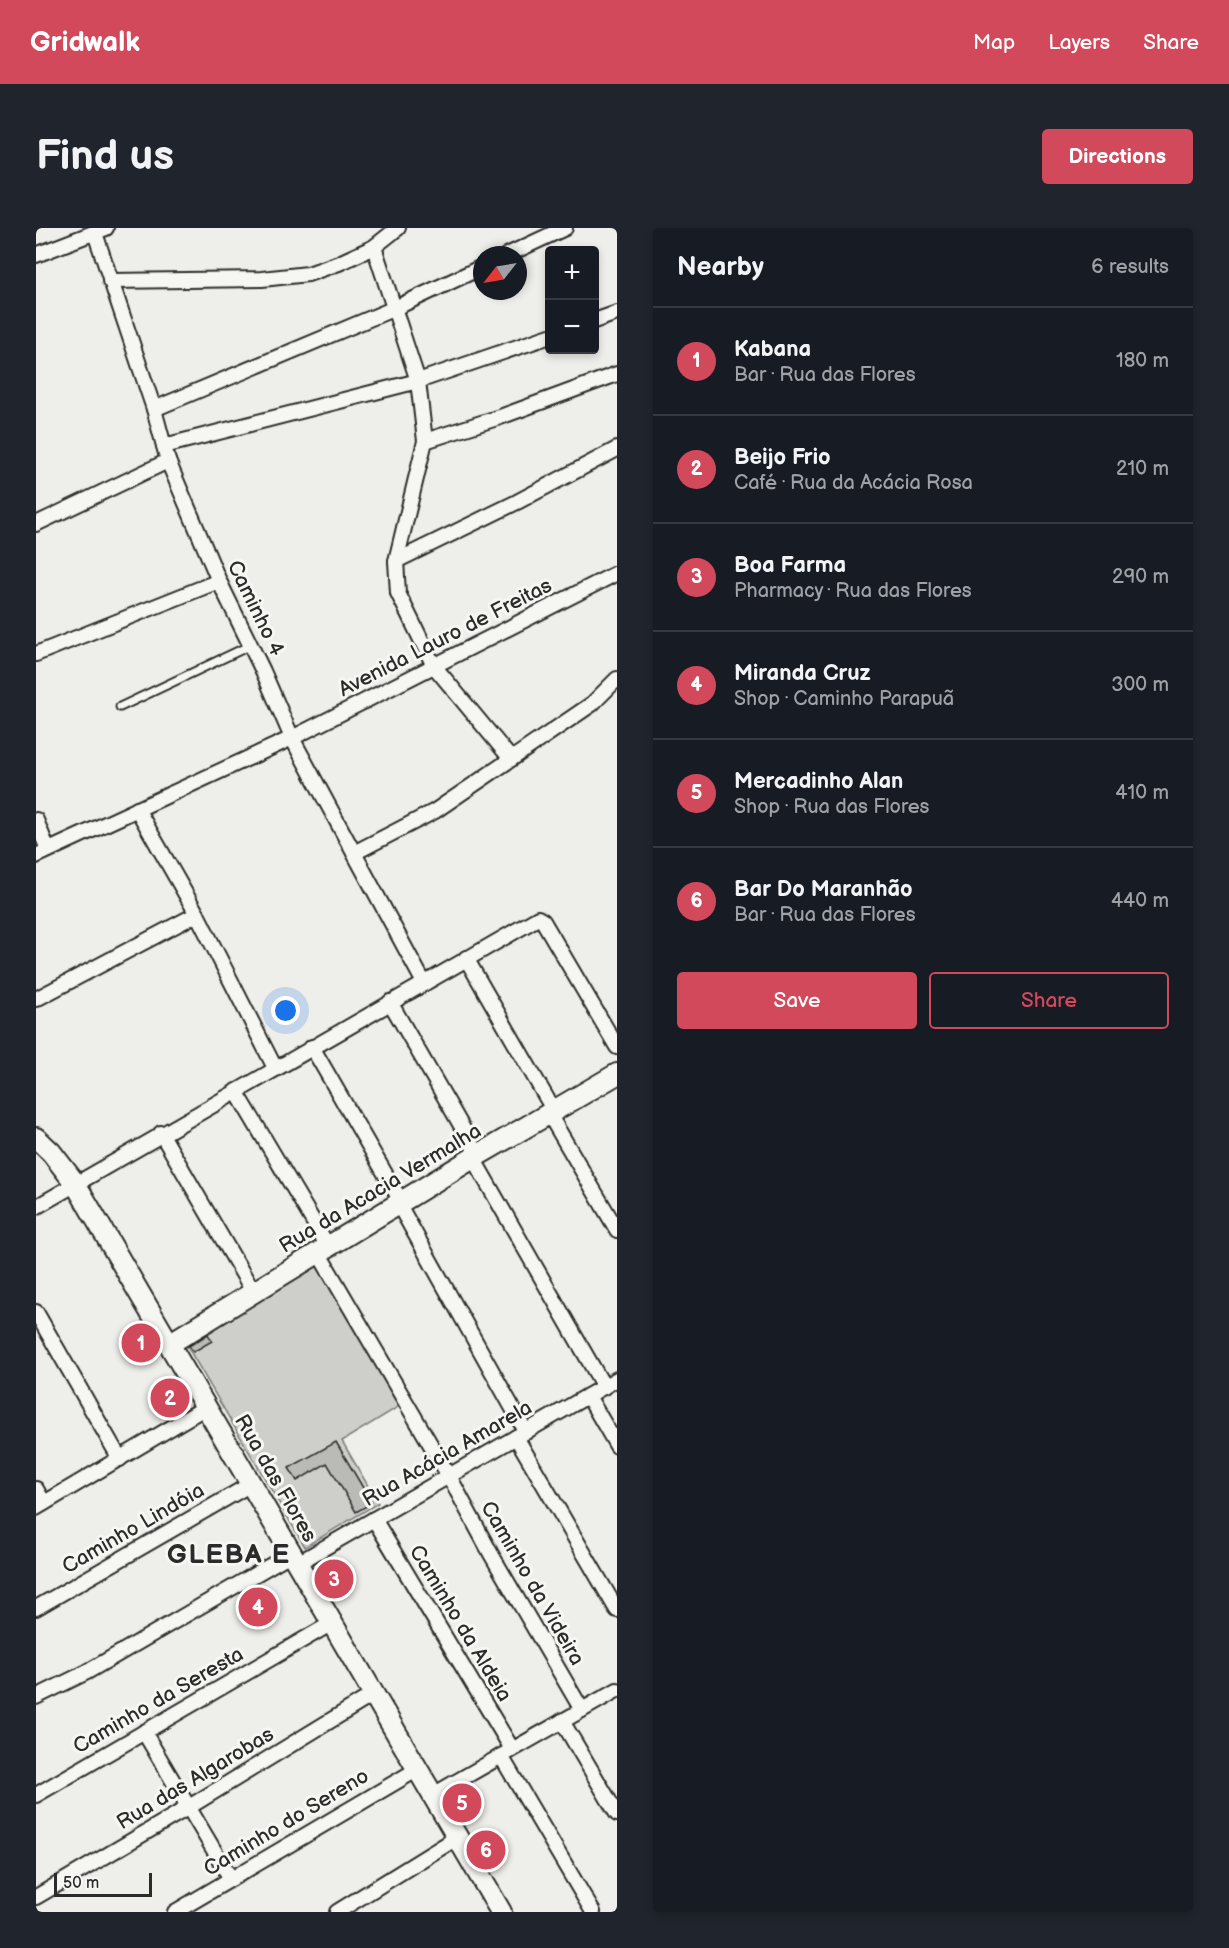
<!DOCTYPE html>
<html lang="en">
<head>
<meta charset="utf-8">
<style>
	body { margin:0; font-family:"Balsamiq Sans",sans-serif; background:#20242c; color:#f1f3f6 }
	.controls { position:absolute; right:18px; top:18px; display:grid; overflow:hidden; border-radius:6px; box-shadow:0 3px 9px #0003 }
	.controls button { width:54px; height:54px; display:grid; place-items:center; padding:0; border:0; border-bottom:2px solid #363941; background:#171b24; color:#f1f3f6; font:30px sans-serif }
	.compass { position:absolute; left:437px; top:18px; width:54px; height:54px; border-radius:50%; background:#171b24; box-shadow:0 3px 9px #0003; rotate:239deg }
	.scale { position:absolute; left:18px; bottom:15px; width:98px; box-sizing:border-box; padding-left:6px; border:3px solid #2b2b2b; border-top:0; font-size:16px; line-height:21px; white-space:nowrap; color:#2b2b2b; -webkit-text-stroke:4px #f6f6f2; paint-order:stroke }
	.you { position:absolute; left:250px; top:783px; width:21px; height:21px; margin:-15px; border:4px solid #fff; border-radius:50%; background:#1a73e8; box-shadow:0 0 0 9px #1a73e833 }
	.badge { display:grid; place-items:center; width:39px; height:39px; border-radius:50%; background:#d1495b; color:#fff; font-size:20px; font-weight:700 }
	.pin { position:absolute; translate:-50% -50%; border:3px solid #fff; box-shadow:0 2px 6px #0006 }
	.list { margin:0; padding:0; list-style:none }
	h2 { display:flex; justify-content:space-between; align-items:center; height:78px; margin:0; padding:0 24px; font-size:26px }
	h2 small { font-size:20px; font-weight:400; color:#9ea1a6 }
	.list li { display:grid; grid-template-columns:39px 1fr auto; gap:18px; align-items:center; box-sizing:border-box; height:108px; padding:0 24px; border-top:2px solid #363941 }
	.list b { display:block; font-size:22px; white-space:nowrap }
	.list p { margin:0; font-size:20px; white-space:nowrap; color:#9ea1a6 }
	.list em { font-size:20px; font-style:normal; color:#9ea1a6 }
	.actions { display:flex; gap:12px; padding:18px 24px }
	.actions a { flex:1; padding:14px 0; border:2px solid #d1495b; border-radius:6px; text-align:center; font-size:21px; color:#d1495b }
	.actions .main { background:#d1495b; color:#fff }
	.map { position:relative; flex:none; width:581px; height:1684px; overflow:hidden; border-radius:6px }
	header { display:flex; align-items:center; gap:36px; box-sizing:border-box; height:84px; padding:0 30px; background:#d1495b; color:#fff }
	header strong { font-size:28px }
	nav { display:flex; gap:33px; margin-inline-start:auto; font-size:21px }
	.intro { display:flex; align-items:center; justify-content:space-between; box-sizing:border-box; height:144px; padding:0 36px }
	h1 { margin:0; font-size:42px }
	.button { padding:15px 27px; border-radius:6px; background:#d1495b; color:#fff; font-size:21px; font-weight:700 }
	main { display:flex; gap:36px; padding:0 36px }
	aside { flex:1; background:#171b24; border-radius:6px; box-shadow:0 3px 9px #0003 }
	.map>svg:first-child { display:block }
	.green { fill:#cececa; stroke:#7c7c7a; stroke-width:1.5 }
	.building { fill:#babab7; stroke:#2b2b2b; stroke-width:1.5 }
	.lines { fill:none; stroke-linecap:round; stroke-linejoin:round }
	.lane-casing { stroke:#2b2b2b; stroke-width:11 }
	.street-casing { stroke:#2b2b2b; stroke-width:18 }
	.secondary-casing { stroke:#2b2b2b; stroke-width:24 }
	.lane { stroke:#f6f6f2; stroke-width:7 }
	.street { stroke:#f6f6f2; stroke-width:14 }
	.secondary { stroke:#f6f6f2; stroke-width:20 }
	.labels { text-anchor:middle; stroke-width:6; stroke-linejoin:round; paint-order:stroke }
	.street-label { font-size:21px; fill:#2b2b2b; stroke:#f6f6f2 }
	.district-label { font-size:27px; font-weight:bold; letter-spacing:1.5px; fill:#2b2b2b; stroke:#f6f6f2 }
</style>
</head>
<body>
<header>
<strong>Gridwalk</strong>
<nav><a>Map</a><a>Layers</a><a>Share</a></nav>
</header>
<div class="intro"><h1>Find us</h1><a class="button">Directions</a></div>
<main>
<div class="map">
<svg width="581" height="1684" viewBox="0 0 581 1684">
	<rect width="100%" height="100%" fill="#eeeeea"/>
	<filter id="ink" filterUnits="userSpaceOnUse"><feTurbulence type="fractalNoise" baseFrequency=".0167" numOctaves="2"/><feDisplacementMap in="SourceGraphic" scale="12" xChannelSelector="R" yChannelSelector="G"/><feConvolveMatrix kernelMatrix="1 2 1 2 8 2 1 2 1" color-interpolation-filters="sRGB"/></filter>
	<g filter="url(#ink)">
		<path class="green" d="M284 1035 367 1176 306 1213 342 1275 269 1319 148 1113Z"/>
		<g class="building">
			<path d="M172 1106 176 1113 157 1124 153 1118Z"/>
			<path d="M300 1214 336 1275 320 1284 291 1235 261 1253 253 1240Z"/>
		</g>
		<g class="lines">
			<g class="lane-casing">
				<path id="lane" d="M84 479 215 417"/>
			</g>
			<g class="street-casing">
				<g id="street">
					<path d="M59 5 118 181 132 233 183 353 227 443 256 510 388 755"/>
					<path d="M338 19 382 153 389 213 360 333 362 365 398 438 475 531"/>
					<path d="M0 27 70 0"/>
					<path d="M471 27 529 0"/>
					<path d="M74 53 226 51 272 46 303 35 338 19 362 0"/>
					<path d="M558 93 581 85"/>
					<path d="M118 181 359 80 446 39"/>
					<path d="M389 213 464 189 581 146"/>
					<path d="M128 218 382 153 514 108"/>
					<path d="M0 296 132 233"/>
					<path d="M360 333 481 274 581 221"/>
					<path d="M0 426 183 353"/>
					<path d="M101 581 161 686 239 840"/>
					<path d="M0 592 12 622"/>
					<path d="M318 625 399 583 556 476 581 451"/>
					<path d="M0 628 256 510 581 345"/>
					<path d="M430 730 518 883"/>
					<path d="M0 771 161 686"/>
					<path d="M354 774 442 927"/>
					<path d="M276 819 366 975"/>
					<path d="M200 863 293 1020"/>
					<path d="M513 886 581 1002"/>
					<path d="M125 905 218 1065"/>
					<path d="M437 930 568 1159"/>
					<path d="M363 977 490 1204"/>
					<path d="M0 979 502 690 507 693 581 819"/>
					<path d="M283 1026 413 1248 455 1326 546 1482"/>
					<path d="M0 1084 84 1231"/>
					<path d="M552 1168 581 1218"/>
					<path d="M480 1209 581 1382"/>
					<path d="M0 1261 8 1275"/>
					<path d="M0 1280 170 1179"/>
					<path d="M338 1291 476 1521"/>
					<path d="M262 1335 581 1151"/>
					<path d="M0 1380 215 1256"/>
					<path d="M0 1469 51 1444 256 1325"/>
					<path d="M526 1493 581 1586"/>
					<path d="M108 1504 195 1651"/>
					<path d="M465 1528 557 1684"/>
					<path d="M0 1567 296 1395"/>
					<path d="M397 1567 581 1462"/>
					<path d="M0 1669 153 1579 338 1466"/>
					<path d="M139 1684 382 1541"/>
					<path d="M301 1684 422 1609"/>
				</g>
			</g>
			<g class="secondary-casing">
				<g id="secondary">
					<path d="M0 910 15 924 39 955 465 1684"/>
					<path d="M133 1116 437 930 581 846"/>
				</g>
			</g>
			<use href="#lane" class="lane"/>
			<use href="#street" class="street"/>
			<use href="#secondary" class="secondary"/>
		</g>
	</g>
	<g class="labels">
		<g class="street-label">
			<text transform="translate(220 380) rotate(64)" y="7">Caminho 4</text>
			<text transform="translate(409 409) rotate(-27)" y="7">Avenida Lauro de Freitas</text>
			<text transform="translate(344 960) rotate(-31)" y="7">Rua da Acacia Vermalha</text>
			<text transform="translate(411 1225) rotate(-30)" y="7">Rua Acácia Amarela</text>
			<text transform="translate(240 1250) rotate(60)" y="7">Rua das Flores</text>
			<text transform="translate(97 1300) rotate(-30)" y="7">Caminho Lindóia</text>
			<text transform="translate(497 1355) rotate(60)" y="7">Caminho da Videira</text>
			<text transform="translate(425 1395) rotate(59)" y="7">Caminho da Aldeia</text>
			<text transform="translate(122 1472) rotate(-30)" y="7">Caminho da Seresta</text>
			<text transform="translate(159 1550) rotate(-31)" y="7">Rua das Algarobas</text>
			<text transform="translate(250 1594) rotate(-31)" y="7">Caminho do Sereno</text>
		</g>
		<g class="district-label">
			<text x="193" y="1335">GLEBA E</text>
		</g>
	</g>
</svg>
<div class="controls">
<button>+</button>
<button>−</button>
</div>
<svg class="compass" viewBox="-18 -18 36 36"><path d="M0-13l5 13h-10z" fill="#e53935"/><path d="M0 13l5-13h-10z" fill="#9ea1a6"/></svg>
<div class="scale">50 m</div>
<div class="you"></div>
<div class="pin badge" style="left:105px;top:1115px">1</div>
<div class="pin badge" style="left:134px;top:1170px">2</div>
<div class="pin badge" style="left:298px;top:1351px">3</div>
<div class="pin badge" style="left:222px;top:1379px">4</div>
<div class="pin badge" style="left:426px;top:1575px">5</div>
<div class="pin badge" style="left:450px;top:1622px">6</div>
</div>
<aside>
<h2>Nearby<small>6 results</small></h2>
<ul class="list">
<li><span class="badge">1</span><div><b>Kabana</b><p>Bar · Rua das Flores</p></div><em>180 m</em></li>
<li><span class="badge">2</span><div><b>Beijo Frio</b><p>Café · Rua da Acácia Rosa</p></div><em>210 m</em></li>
<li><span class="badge">3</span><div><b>Boa Farma</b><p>Pharmacy · Rua das Flores</p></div><em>290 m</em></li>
<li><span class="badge">4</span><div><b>Miranda Cruz</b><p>Shop · Caminho Parapuã</p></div><em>300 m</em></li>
<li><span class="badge">5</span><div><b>Mercadinho Alan</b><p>Shop · Rua das Flores</p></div><em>410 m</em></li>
<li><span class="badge">6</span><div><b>Bar Do Maranhão</b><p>Bar · Rua das Flores</p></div><em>440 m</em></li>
</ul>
<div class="actions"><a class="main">Save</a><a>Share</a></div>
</aside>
</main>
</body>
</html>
